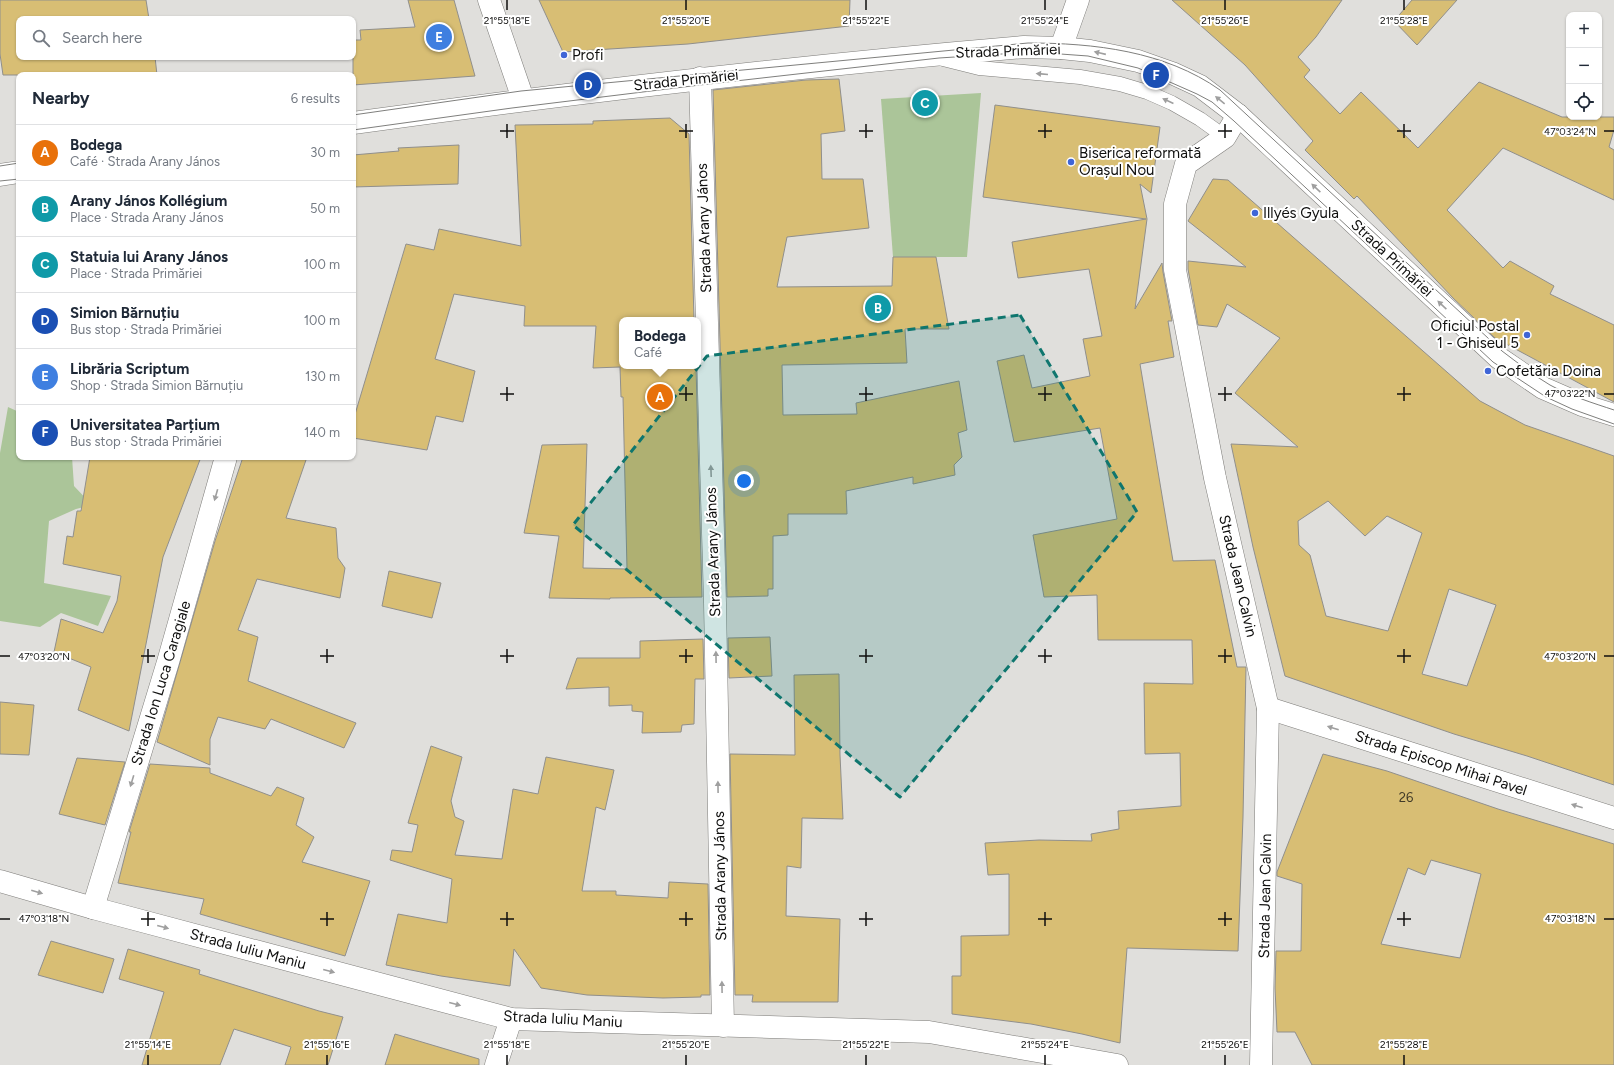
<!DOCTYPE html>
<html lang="en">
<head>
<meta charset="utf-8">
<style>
	body { margin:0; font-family:Figtree,sans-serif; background:#f2f2f3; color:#1f2937 }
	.controls { position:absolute; right:12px; top:12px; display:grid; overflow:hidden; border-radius:8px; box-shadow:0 1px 3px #0004 }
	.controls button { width:36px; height:36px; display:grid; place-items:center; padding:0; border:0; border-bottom:1px solid #e0e1e3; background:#fff; color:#1f2937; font:20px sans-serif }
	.you { position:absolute; left:744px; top:481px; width:14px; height:14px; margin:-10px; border:3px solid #fff; border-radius:50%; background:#1a73e8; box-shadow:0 0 0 6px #1a73e833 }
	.badge { display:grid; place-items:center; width:26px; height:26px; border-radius:50%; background:#0b8043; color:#fff; font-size:13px; font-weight:700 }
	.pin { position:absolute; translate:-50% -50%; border:2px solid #fff; box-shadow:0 1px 4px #0006 }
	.popup { position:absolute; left:619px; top:317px; width:82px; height:52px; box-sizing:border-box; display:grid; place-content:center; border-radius:8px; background:#fff; filter:drop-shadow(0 1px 3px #0005); font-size:13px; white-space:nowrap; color:#747a83 }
	.popup b { font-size:15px; color:#1f2937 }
	.popup::after { content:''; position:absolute; left:50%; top:100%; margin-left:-8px; border:8px solid transparent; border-top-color:#fff }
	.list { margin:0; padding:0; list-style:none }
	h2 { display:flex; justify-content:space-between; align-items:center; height:52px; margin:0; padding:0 16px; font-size:17px }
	h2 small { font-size:13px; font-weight:400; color:#747a83 }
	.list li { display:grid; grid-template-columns:26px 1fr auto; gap:12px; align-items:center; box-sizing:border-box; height:56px; padding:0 16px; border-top:1px solid #e0e1e3 }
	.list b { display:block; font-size:15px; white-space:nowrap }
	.list p { margin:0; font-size:13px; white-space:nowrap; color:#747a83 }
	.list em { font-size:13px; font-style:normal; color:#747a83 }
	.icon { flex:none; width:22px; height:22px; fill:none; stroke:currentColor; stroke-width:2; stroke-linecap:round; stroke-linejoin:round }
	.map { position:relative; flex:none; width:1614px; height:1065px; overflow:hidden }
	.search { position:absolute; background:#fff; box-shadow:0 1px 3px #0004; left:16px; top:16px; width:340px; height:44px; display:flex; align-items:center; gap:10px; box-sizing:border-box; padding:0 14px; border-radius:8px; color:#747a83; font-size:15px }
	.panel { position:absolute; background:#fff; box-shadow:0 1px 3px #0004; left:16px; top:72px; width:340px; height:388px; border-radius:8px }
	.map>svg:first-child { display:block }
	.green { fill:#abc599 }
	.building { fill:#d8be74; stroke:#908f8c; fill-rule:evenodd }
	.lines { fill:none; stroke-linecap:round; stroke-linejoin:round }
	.lane-casing { stroke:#7d7c79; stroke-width:15 }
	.street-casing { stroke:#7d7c79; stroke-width:23 }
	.secondary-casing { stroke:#7d7c79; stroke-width:23 }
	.lane { stroke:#fff; stroke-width:14 }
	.street { stroke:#fff; stroke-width:22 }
	.secondary { stroke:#fff; stroke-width:22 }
	.tram { stroke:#7f7f7d; stroke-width:1 }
	.oneway { fill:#9f9f9f }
	.marked { fill:#0f766e; fill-opacity:0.2; stroke:#0f766e; stroke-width:3; stroke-dasharray:8 5; stroke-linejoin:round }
	.ticks { fill:none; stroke:#0f0f0e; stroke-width:1.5 }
	.poi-dot { fill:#3f65d7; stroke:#fff; stroke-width:1.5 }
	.labels { text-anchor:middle; stroke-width:4; stroke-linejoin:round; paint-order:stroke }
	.number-label { font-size:13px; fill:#413b28 }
	.street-label { font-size:15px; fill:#0f0f0e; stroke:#fff }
	.poi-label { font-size:15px; fill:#0f0f0e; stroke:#fff; text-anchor:start }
	.ticks-label { font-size:10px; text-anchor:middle; fill:#0f0f0e; stroke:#fff; stroke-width:4; stroke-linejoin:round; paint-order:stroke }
</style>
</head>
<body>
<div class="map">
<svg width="1614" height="1065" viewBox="0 0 1614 1065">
	<rect width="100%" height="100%" fill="#e0dfdc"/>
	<g class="green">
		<path d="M981 93 967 257H893L881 99Z"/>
		<path d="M8 407 19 412V457H72L74 486 92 505 76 509 49 521 44 583 111 596 98 626 61 613 40 627 0 621V453Z"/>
	</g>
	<g class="building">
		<path d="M0 0H146L149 19H19V57H155L157 75H3L0 54Z"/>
		<path d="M408 0H454L475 76 353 85V40H361L360 30 415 27Z"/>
		<path d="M539 0H850L849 26 688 44 563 52Z"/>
		<path d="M1172 0H1342L1316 37 1298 57 1310 70 1304 77 1340 114 1361 92 1418 148 1479 82 1562 117H1614V130L1609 147 1614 150V200L1503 148 1447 210 1503 268 1510 261 1554 286 1550 294 1614 325V402L1495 338 1453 298 1357 196 1354 199 1305 150 1313 141 1245 65Z"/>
		<path d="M1412 0H1457L1417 45 1394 21Z"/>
		<path d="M839 79 845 131 821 134 822 179H863L869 228 787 237 777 287 892 286 893 257H936L949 329H905L907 363 782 365 783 415 857 414 856 403 959 381 967 430 958 433 962 457 954 465 955 475 913 484V477L846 491 847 514H788V535L773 536V589H768V596L727 597 713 90 806 80Z"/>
		<path d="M995 105 1160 127 1151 193 1140 184 1147 219 1135 309 1162 263 1163 272 1172 321H1168L1174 357 1140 364 1173 561 1215 560 1237 667H1246L1243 817 1238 951 1127 948 1120 1043 1082 1034 1031 1024 952 1014V976H961V936L1009 935V874L988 875 985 843 1039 840 1092 841 1091 834 1119 829 1118 811 1181 806 1180 753 1145 754 1144 683 1193 684 1192 640H1098L1097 595 1044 597 1033 535 1117 519 1100 428 1014 442 997 361 1024 355 1032 388 1090 376 1083 339 1102 336 1089 269 1018 278 1012 242 1146 219 983 197Z"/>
		<path d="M670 118 689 134 694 320H622V366H696L702 597 610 598V599L549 598 559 536 524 533 542 445 587 444 583 568 627 569 623 397H621L620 367 593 368 596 326H524L525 306 454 294 435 359 475 371 463 422 436 416 427 450 353 438V421L406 244 434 250 439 229 521 246 515 125 593 124V121Z"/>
		<path d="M459 145 458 184 353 187V155L399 151 398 148Z"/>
		<path d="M1213 179 1228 180 1480 401 1525 425 1614 456V785L1527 756 1454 734 1285 676 1253 547 1231 444 1298 447 1235 393 1280 338 1227 304 1217 327 1198 325 1188 269V261L1246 267 1188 221ZM1328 501 1365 536 1387 516 1422 533 1388 631 1326 616 1310 555 1299 545 1298 521ZM1449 589 1496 605 1467 686 1422 674Z"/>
		<path d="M90 457H201L163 557 129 731 78 710 91 667 54 652 61 619 103 633 117 601 121 576 63 564 67 536 73 537 77 511H81Z"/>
		<path d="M243 457H307L286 518 336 528 338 558 345 568 340 598 257 579 238 630 258 637 248 681 356 723 344 748 271 719 265 729 218 717 210 739V765L157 742 215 541Z"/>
		<path d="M389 571 441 583 432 618 382 606Z"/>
		<path d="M770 637 772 676 729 678 728 638Z"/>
		<path d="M703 639 704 679H695L694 724 682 725 681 732 642 733 643 712 632 711V705L609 706V687L566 689 577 658H640V641Z"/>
		<path d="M839 674 840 755 843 819 802 818 801 868 787 866 786 916 840 919 838 1002H752L753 995H735L730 754 795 755 794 675Z"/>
		<path d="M0 702 34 705 29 755 0 754Z"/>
		<path d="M431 746 462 757 451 801 455 817 464 821 455 855 502 859 513 789 538 794 546 757 614 770 605 810 596 807 582 891H616V895L668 898 669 882 708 884 710 995H701V997L663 998 587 995 541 988 514 949 510 986 441 976 386 965 398 914 447 923 452 879 390 860 392 850 412 852 418 825 408 823Z"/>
		<path d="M1323 754 1387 771 1498 809 1614 844V1065H1312L1295 1032H1277L1275 988 1276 951H1301L1302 884 1277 876V872ZM1431 860 1481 874 1460 958 1381 944 1408 868 1425 875Z"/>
		<path d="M77 758 125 762 105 825 59 814Z"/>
		<path d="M150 764 210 768V773L271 796 277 787 304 798 296 825 314 837 302 862 370 881 345 956 200 914 204 899 118 883 131 832H129Z"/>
		<path d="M51 941 114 959 103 993 38 975Z"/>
		<path d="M128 949 200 970 199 974 319 1011 343 1017 328 1065H285L291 1047 234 1029 220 1065H142L164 992 119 979Z"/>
		<path d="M395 1034 479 1059V1065H385Z"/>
	</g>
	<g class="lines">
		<g class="lane-casing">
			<path id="lane" d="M943 59 979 68 1080 77 1120 84 1147 92 1172 103 1200 119 1225 137"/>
		</g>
		<g class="street-casing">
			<g id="street">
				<path d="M489 0 523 99"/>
				<path d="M1061 48 1078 0"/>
				<path d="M700 78 715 603 723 1026"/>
				<path d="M1238 115 1225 137 1186 164 1175 204V270L1215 478 1268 708 1261 1065"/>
				<path d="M1268 708 1614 818"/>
				<path d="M93 908 168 662 226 457"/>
				<path d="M496 1065 511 1019"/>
			</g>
		</g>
		<g class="secondary-casing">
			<g id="secondary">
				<path d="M353 123C576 92 799 66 1024 47L1061 48 1090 51 1138 61 1172 73 1200 86 1238 115 1499 358 1543 388 1582 405 1614 415"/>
				<path d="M0 175 19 172"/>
				<path d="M0 881 93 908 511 1019 929 1032 1117 1065"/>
			</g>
		</g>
		<use href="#lane" class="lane"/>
		<use href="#street" class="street"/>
		<use href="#secondary" class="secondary"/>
		<g class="tram">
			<path d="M353 115 521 91 1028 43C1094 43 1165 51 1220 90L1502 351C1518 363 1533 375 1550 385 1570 396 1593 403 1614 410"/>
			<path d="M353 130 512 108 700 85 939 58 1033 52 1088 56 1138 68 1197 94 1212 102 1234 121 1493 362 1546 397 1572 409 1614 424"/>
			<path d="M0 166 19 163"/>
			<path d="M0 181 19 179"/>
		</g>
	</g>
	<defs><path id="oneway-solid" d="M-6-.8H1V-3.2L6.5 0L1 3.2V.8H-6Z"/></defs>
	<g class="oneway">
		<use href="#oneway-solid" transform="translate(1100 53) rotate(-167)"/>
		<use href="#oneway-solid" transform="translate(1042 74) rotate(-175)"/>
		<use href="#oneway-solid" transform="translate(1220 100) rotate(-141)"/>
		<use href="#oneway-solid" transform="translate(1168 101) rotate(-155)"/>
		<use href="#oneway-solid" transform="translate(1316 188) rotate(-137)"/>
		<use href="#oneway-solid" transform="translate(1442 305) rotate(-137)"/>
		<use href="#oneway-solid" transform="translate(711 471) rotate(-92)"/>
		<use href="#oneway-solid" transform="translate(216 495) rotate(106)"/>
		<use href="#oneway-solid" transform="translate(716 657) rotate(-91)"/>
		<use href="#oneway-solid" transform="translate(1333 728) rotate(-162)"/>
		<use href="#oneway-solid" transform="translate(132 781) rotate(107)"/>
		<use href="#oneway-solid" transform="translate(718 787) rotate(-91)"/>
		<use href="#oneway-solid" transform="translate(1577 806) rotate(-162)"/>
		<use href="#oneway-solid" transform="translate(37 892) rotate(16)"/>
		<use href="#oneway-solid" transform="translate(163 927) rotate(15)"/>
		<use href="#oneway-solid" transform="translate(329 971) rotate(15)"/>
		<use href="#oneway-solid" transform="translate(722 987) rotate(-91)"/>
		<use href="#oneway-solid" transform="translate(455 1004) rotate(15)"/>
	</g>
	<path class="marked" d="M1020 315 1137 512 900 797 573 525 707 356Z"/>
	<path class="ticks" d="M507 0V10M686 0V10M866 0V10M1045 0V10M1225 0V10M1404 0V10M507 124V138M686 124V138M866 124V138M1045 124V138M1225 124V138M1404 124V138M500 131H514M679 131H693M859 131H873M1038 131H1052M1218 131H1232M1397 131H1411M1604 131H1614M507 387V401M686 387V401M866 387V401M1045 387V401M1225 387V401M1404 387V401M500 394H514M679 394H693M859 394H873M1038 394H1052M1218 394H1232M1397 394H1411M1604 394H1614M148 649V663M327 649V663M507 649V663M686 649V663M866 649V663M1045 649V663M1225 649V663M1404 649V663M0 656H10M141 656H155M320 656H334M500 656H514M679 656H693M859 656H873M1038 656H1052M1218 656H1232M1397 656H1411M1604 656H1614M148 912V926M327 912V926M507 912V926M686 912V926M866 912V926M1045 912V926M1225 912V926M1404 912V926M0 919H10M141 919H155M320 919H334M500 919H514M679 919H693M859 919H873M1038 919H1052M1218 919H1232M1397 919H1411M1604 919H1614M148 1055V1065M327 1055V1065M507 1055V1065M686 1055V1065M866 1055V1065M1045 1055V1065M1225 1055V1065M1404 1055V1065"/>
	<g class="poi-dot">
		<circle cx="564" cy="55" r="4"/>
		<circle cx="1071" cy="162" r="4"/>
		<circle cx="1255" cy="213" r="4"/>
		<circle cx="1527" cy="335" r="4"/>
		<circle cx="1488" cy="371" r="4"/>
	</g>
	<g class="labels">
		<g class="number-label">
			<text x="1406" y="802">26</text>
		</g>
		<g class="street-label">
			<text transform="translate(1008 51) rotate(-2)" y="5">Strada Primăriei</text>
			<text transform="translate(686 80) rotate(-6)" y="5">Strada Primăriei</text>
			<text transform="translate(704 228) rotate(-92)" y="5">Strada Arany János</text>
			<text transform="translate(1392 258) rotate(43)" y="5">Strada Primăriei</text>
			<text transform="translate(713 552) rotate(-92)" y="5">Strada Arany János</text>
			<text transform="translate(1238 576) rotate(77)" y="5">Strada Jean Calvin</text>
			<text transform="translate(161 683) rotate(-73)" y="5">Strada Ion Luca Caragiale</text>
			<text transform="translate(1441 763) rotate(18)" y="5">Strada Episcop Mihai Pavel</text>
			<text transform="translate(720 876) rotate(-91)" y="5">Strada Arany János</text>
			<text transform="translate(1265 896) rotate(-89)" y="5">Strada Jean Calvin</text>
			<text transform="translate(248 949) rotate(15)" y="5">Strada Iuliu Maniu</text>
			<text transform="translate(563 1019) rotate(3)" y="5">Strada Iuliu Maniu</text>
		</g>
		<g class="poi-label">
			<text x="572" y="60">Profi</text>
			<text x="1079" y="158">Biserica reformată<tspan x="1079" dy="17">Orașul Nou</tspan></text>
			<text x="1263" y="218">Illyés Gyula</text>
			<text x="1519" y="331" text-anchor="end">Oficiul Postal<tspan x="1519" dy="17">1 - Ghiseul 5</tspan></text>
			<text x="1496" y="376">Cofetăria Doina</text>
		</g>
	</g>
	<g class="ticks-label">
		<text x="507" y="24">21°55'18"E</text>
		<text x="686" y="24">21°55'20"E</text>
		<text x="866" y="24">21°55'22"E</text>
		<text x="1045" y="24">21°55'24"E</text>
		<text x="1225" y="24">21°55'26"E</text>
		<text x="1404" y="24">21°55'28"E</text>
		<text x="1570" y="135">47°03'24"N</text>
		<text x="1570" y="397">47°03'22"N</text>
		<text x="44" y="660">47°03'20"N</text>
		<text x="1570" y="660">47°03'20"N</text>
		<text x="44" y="922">47°03'18"N</text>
		<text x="1570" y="922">47°03'18"N</text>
		<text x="148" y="1048">21°55'14"E</text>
		<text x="327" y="1048">21°55'16"E</text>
		<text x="507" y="1048">21°55'18"E</text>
		<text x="686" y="1048">21°55'20"E</text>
		<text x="866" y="1048">21°55'22"E</text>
		<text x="1045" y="1048">21°55'24"E</text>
		<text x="1225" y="1048">21°55'26"E</text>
		<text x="1404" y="1048">21°55'28"E</text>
	</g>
</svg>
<div class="controls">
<button>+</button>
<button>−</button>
<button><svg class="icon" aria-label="locate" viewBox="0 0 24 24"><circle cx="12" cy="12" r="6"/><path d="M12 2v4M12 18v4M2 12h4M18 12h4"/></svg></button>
</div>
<div class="you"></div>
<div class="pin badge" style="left:660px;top:397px;background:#e8710a">A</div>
<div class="popup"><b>Bodega</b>Café</div>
<div class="pin badge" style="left:878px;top:308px;background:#0f9aa8">B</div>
<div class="pin badge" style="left:925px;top:103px;background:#0f9aa8">C</div>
<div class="pin badge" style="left:588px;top:85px;background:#1a4fb4">D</div>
<div class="pin badge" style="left:439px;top:37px;background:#3f7fe0">E</div>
<div class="pin badge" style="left:1156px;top:75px;background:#1a4fb4">F</div>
<div class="search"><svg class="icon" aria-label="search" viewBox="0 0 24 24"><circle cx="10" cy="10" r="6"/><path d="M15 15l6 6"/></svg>Search here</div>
<section class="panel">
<h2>Nearby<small>6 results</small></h2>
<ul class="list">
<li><span class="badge" style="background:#e8710a">A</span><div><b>Bodega</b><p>Café · Strada Arany János</p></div><em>30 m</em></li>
<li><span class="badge" style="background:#0f9aa8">B</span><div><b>Arany János Kollégium</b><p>Place · Strada Arany János</p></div><em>50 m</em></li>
<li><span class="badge" style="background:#0f9aa8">C</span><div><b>Statuia lui Arany János</b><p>Place · Strada Primăriei</p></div><em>100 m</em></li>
<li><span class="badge" style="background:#1a4fb4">D</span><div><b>Simion Bărnuțiu</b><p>Bus stop · Strada Primăriei</p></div><em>100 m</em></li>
<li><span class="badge" style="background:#3f7fe0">E</span><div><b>Librăria Scriptum</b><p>Shop · Strada Simion Bărnuțiu</p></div><em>130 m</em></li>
<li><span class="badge" style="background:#1a4fb4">F</span><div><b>Universitatea Parțium</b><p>Bus stop · Strada Primăriei</p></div><em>140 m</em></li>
</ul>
</section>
</div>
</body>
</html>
